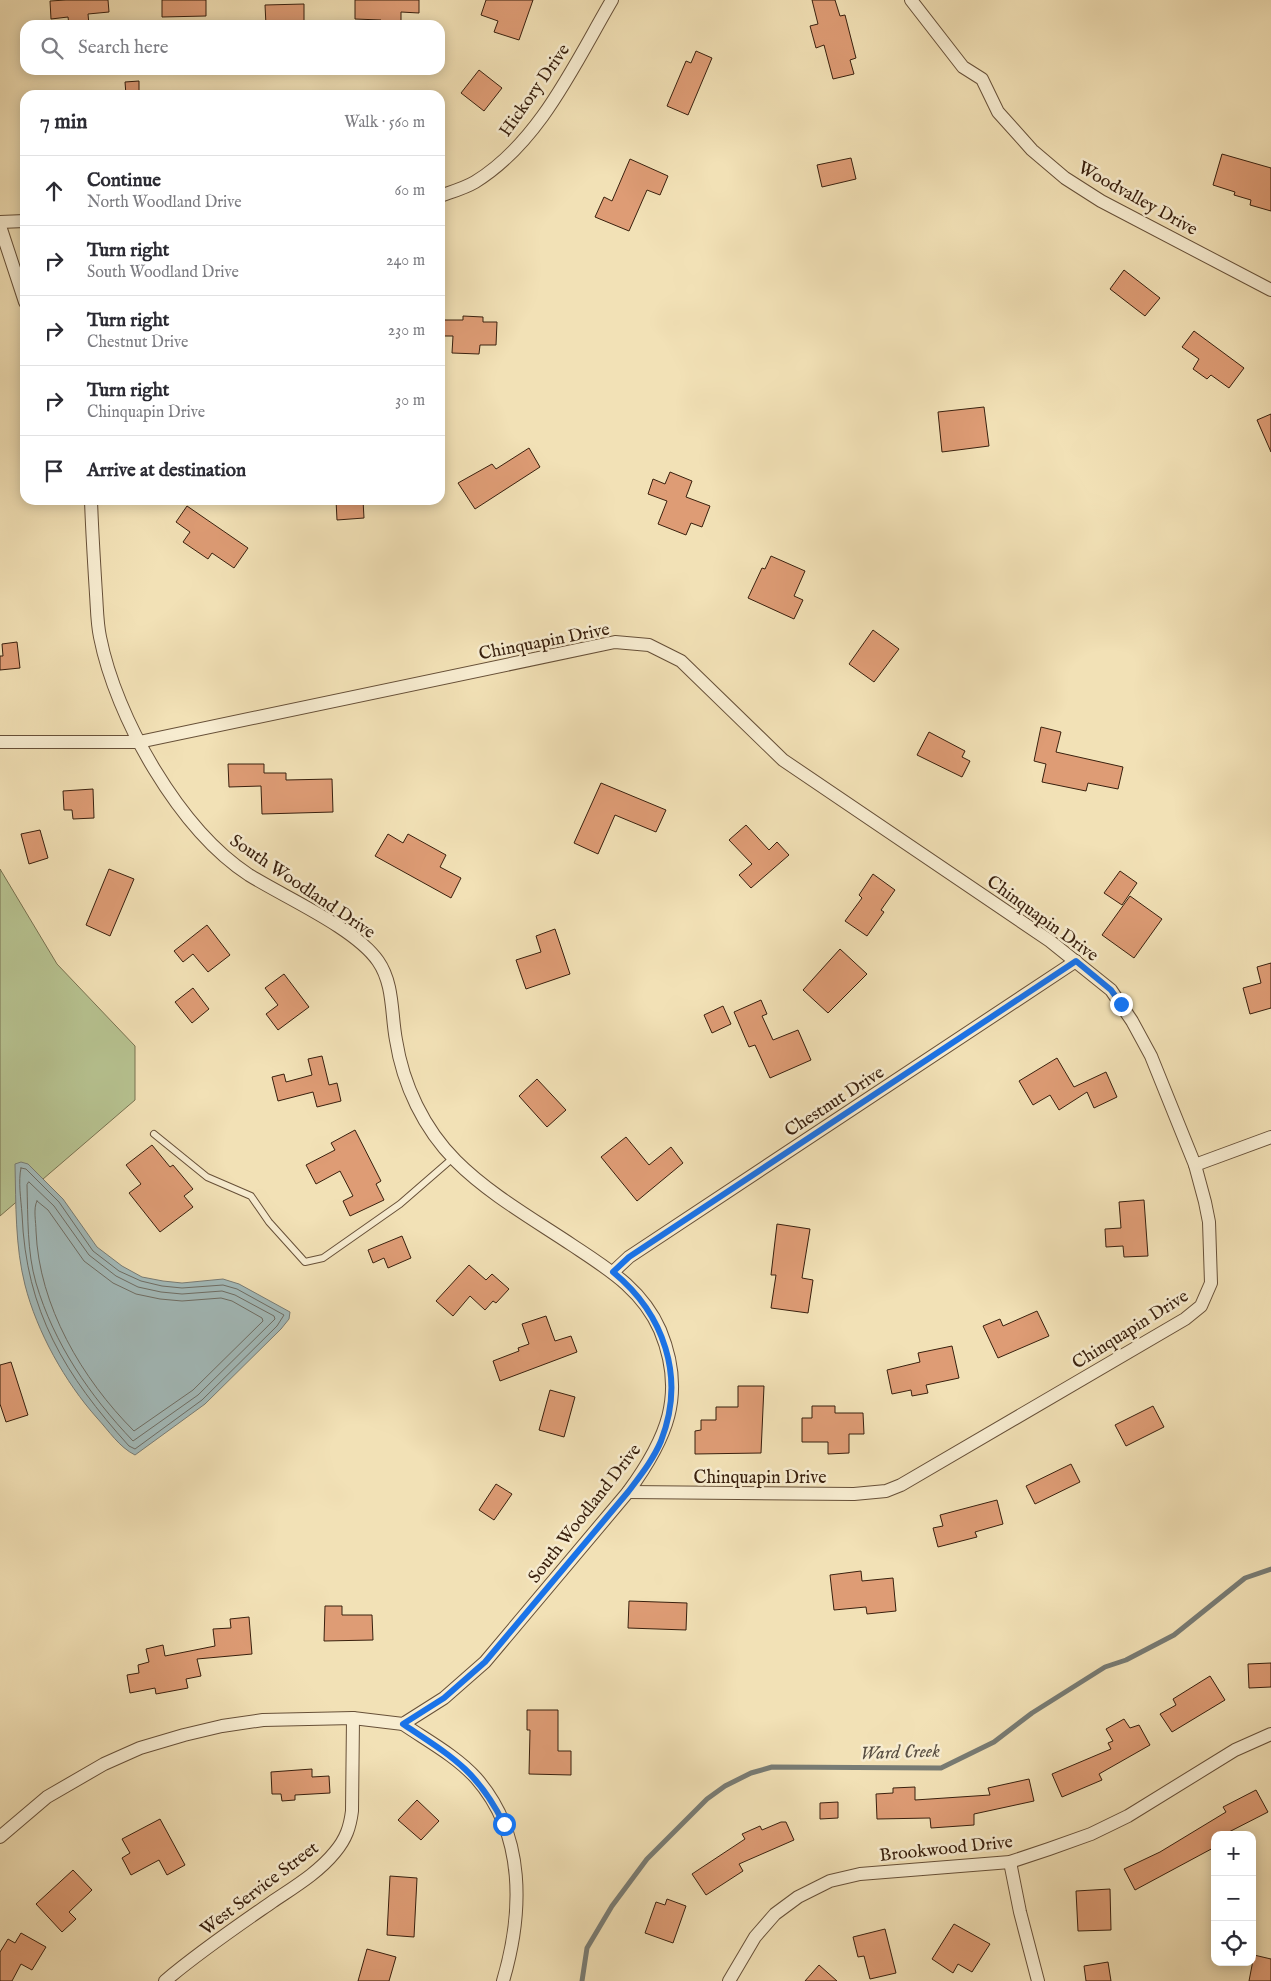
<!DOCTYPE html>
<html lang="en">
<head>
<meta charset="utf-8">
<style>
	body { margin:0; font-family:"IM FELL English",serif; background:#f2f2f3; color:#2b2b33 }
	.controls { position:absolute; right:15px; bottom:15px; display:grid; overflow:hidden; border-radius:10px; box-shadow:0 2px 12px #0003 }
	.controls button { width:45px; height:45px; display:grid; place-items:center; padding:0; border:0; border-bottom:1px solid #e1e1e2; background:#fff; color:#2b2b33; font:25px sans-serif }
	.stop { position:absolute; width:15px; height:15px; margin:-11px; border:4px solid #1a73e8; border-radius:50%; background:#fff }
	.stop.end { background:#1a73e8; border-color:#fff; box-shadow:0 1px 5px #0008 }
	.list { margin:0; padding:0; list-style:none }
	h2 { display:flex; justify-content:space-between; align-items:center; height:65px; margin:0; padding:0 20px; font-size:21px }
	h2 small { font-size:16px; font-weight:400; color:#7c7c81 }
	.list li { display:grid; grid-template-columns:32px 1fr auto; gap:15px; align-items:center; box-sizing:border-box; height:70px; padding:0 20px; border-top:1px solid #e1e1e2 }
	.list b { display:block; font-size:19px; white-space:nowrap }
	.list p { margin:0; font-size:16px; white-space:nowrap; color:#7c7c81 }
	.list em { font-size:16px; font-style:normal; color:#7c7c81 }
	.icon { flex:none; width:28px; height:28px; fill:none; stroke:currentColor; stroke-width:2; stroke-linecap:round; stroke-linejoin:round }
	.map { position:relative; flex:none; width:1271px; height:1981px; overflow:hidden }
	.search { position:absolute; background:#fff; box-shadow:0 2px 12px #0003; left:20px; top:20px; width:425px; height:55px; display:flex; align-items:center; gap:12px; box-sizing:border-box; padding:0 18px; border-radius:15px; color:#7c7c81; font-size:19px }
	.panel { position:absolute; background:#fff; box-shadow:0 2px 12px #0003; left:20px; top:90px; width:425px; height:415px; border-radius:15px }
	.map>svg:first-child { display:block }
	.green { fill:#b7c391; stroke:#787250 }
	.water { fill:#a2baba; stroke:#787c75 }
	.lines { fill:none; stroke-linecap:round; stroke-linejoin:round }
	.shore { stroke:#6e6d64; stroke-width:1 }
	.stream { stroke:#787c75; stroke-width:5 }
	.building { fill:#de9c75; stroke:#39200e }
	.service-casing { stroke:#675038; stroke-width:8 }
	.minor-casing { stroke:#675038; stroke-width:14 }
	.service { stroke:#f7ecd0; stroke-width:6 }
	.minor { stroke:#f7ecd0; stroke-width:12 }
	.route { stroke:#1a73e8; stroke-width:6 }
	.labels { text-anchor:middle; stroke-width:5; stroke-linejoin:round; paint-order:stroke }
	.street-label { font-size:18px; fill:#39200e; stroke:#f7ecd0 }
	.water-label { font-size:19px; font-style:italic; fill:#584e42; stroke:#f7ecd0 }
</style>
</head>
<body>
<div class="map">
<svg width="1271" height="1981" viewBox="0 0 1271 1981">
	<rect width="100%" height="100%" fill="#f2e1b6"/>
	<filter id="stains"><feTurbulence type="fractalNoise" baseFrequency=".004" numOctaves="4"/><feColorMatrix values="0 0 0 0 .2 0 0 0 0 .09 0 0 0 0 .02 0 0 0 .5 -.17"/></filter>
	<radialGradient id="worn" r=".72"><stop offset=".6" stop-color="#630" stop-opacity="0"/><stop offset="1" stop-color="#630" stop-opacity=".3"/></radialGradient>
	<path class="green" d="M0 869 57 964 135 1046V1100L0 1216Z"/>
	<path class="water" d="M21 1162 28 1164 63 1199 97 1247 122 1266 142 1277 163 1281 182 1283 223 1279 239 1284 290 1312 289 1319 281 1329 205 1404 135 1455C119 1447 109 1431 97 1418 65 1382 37 1332 25 1285 15 1246 16 1204 15 1164Z"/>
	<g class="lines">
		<g class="shore">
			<path d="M21 1168 26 1169 59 1202 93 1251 119 1271 141 1281 162 1286 182 1288 223 1285 237 1289 284 1315 277 1326 202 1400 135 1449 129 1446C65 1375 26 1312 22 1214 21 1200 18 1181 21 1168Z"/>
			<path d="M29 1182 54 1206 89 1255 116 1276 138 1287 161 1292 182 1294 222 1291 235 1295 274 1316 275 1319 198 1395 133 1441C90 1396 54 1344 36 1283 27 1252 28 1217 27 1185Z"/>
			<path d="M37 1201 48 1210 84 1261 113 1283 136 1294 160 1299 182 1301 221 1298 232 1301 262 1318 263 1321 193 1390 134 1431C82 1379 39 1306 36 1231 36 1222 33 1208 37 1201Z"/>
		</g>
		<path class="stream" d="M582 1981 587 1948 612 1906 647 1859 707 1799 725 1786 751 1773 772 1767 941 1768 994 1742 1032 1713 1105 1667 1126 1660 1174 1635 1245 1578 1271 1569"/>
	</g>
	<g class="building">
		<path d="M66 0H108L109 12 88 14 89 25H69L68 17 51 19 50 1Z"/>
		<path d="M162 0H206V16L162 17Z"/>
		<path d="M355 0H419V13L401 12V25H381V20L355 19Z"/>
		<path d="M486 0H533L519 40 494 32 498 21 481 15Z"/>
		<path d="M812 0H835L840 16 845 15 856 58 850 60 854 74 833 79 824 45 816 48 810 26 818 24Z"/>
		<path d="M304 4V25H266L265 5Z"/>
		<path d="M696 51 712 58 688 115 667 106 686 61 691 63Z"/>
		<path d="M479 70 502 88 484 111 461 93Z"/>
		<path d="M139 81V95H126L125 82Z"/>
		<path d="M1222 154 1271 168V211L1250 205 1251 200 1234 195 1235 192 1213 185Z"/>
		<path d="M851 158 856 179 822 187 817 165Z"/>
		<path d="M630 159 668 176 660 195 647 190 629 231 595 217 604 197 612 201Z"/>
		<path d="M1124 270 1160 298 1145 316 1110 289Z"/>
		<path d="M463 316 483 317V322H497L496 345H480L479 354 452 353 453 336H440V320H463Z"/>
		<path d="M1194 331 1244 368 1229 388 1211 375 1207 379 1193 369 1199 359 1182 347Z"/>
		<path d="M984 407 989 446 942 452 938 412Z"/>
		<path d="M1271 414V452L1257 420Z"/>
		<path d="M529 448 540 467 475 509 458 483 492 464 496 469Z"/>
		<path d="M670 472 692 481 686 497 710 506 702 527 691 523 686 535 658 524 667 501 648 494 653 479 665 484Z"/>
		<path d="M336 500H363L364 518 337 520Z"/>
		<path d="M187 506 248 548 234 568 212 553 208 559 183 542 190 532 176 522Z"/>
		<path d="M771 556 805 571 794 596 803 600 794 619 748 598 762 568 765 569Z"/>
		<path d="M873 630 899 649 874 682 849 664Z"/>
		<path d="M17 642 20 668 0 670V656H3L2 644Z"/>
		<path d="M1041 727 1061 732 1056 752 1123 767 1118 789 1088 783 1086 791 1042 782 1046 764 1034 761Z"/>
		<path d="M929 732 965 751 962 757 970 761 962 777 917 755Z"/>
		<path d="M228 764H264V773H286V780L332 779 333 812 262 814 261 786 229 787Z"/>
		<path d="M601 783 666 810 656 832 615 815 598 854 574 843Z"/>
		<path d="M93 789 94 818 73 819 72 810H64L63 791Z"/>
		<path d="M746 825 769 850 777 842 789 855 751 888 739 875 752 864 729 840Z"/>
		<path d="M40 830 48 858 29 864 21 834Z"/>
		<path d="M388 834 403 843 408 834 446 855 440 867 461 878 451 898 375 856Z"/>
		<path d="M109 869 134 879 110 936 86 925Z"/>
		<path d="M1120 871 1137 883 1122 905 1104 893Z"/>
		<path d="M873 874 895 890 881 910 884 912 867 936 845 921 862 898 859 895Z"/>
		<path d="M1130 896 1162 919 1134 958 1102 935Z"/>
		<path d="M207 925 230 955 208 972 193 954 183 962 174 951Z"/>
		<path d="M555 929 570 974 526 989 516 960 541 952 536 936Z"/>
		<path d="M840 949 867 974 828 1013 803 990Z"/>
		<path d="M1271 963V1008L1250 1014 1243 988 1261 983 1257 967Z"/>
		<path d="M284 974 309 1007 278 1030 266 1014 278 1005 265 988Z"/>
		<path d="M193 988 209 1009 192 1023 175 1002Z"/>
		<path d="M761 1000 767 1014 762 1016 773 1040 798 1030 811 1060 770 1078 755 1045 749 1047 734 1012Z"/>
		<path d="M723 1006 731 1024 712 1033 704 1015Z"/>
		<path d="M322 1056 329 1085 337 1083 341 1101 317 1107 313 1092 278 1101 272 1077 284 1074 286 1082 312 1075 308 1059Z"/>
		<path d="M1057 1058 1074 1087 1106 1072 1117 1097 1094 1108 1087 1092 1059 1110 1050 1095 1033 1105 1019 1081Z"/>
		<path d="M537 1079 566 1110 547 1127 519 1096Z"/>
		<path d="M355 1130 381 1181 376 1184 384 1200 350 1216 343 1201 353 1196 340 1171 316 1184 306 1165 335 1150 331 1143Z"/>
		<path d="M626 1137 649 1165 671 1147 683 1163 637 1201 601 1157Z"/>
		<path d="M152 1145 170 1167 173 1165 193 1189 184 1196 193 1207 160 1232 129 1193 141 1184 126 1165Z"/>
		<path d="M1144 1200 1148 1256 1124 1257 1123 1246 1106 1247 1105 1229 1121 1228 1119 1202Z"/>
		<path d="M777 1224 810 1229 802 1278 813 1280 808 1313 771 1308 776 1275H771Z"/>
		<path d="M402 1236 411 1258 388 1268 384 1258 373 1263 368 1250Z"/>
		<path d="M469 1265 486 1280 492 1274 509 1289 496 1303 493 1301 485 1310 470 1296 453 1316 436 1301Z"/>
		<path d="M1037 1311 1049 1336 998 1358 983 1326 1000 1319 1003 1326Z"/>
		<path d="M546 1316 555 1341 571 1336 577 1352 500 1381 493 1361 519 1351 518 1348 529 1344 522 1324Z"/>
		<path d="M952 1346 959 1378 926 1385 928 1393 912 1396 911 1390 892 1394 887 1370 920 1362 918 1353Z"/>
		<path d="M11 1362 28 1415 6 1422 0 1404V1365Z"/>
		<path d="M738 1386H764L761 1453 695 1454V1431L701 1430V1420H716V1407H738Z"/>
		<path d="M550 1390 575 1397 564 1437 539 1430Z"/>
		<path d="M812 1406H835V1413H863L864 1434H849V1453L828 1454V1442H802V1418H812Z"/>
		<path d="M1153 1406 1164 1427 1126 1446 1115 1425Z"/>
		<path d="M1071 1464 1080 1482 1035 1504 1026 1486Z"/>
		<path d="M496 1484 512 1494 494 1520 479 1510Z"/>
		<path d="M997 1500 1003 1524 975 1532 977 1537 938 1547 933 1528 943 1526 940 1515Z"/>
		<path d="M861 1571 862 1581 893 1578 896 1611 867 1614 866 1607 834 1610 830 1575Z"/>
		<path d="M629 1601 687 1603 686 1630 628 1628Z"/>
		<path d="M325 1606H342V1615H372L373 1640 324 1641Z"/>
		<path d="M249 1617 252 1654 197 1659 201 1676 186 1679 188 1688 156 1694 155 1688 130 1693 127 1675 139 1673 138 1665 149 1662 146 1649 163 1645 165 1656 215 1646 213 1629 231 1628 230 1619Z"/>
		<path d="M1271 1663V1687L1249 1688 1248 1664Z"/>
		<path d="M1210 1676 1225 1700 1172 1732 1160 1714 1176 1705 1173 1699Z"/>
		<path d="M527 1710H558V1751H571V1775L529 1774 530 1730H527Z"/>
		<path d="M1124 1719 1130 1728 1139 1725 1150 1745 1099 1774 1102 1780 1062 1797 1052 1774 1111 1749 1108 1743 1113 1741 1106 1729Z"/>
		<path d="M312 1769V1777L329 1776 330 1793 295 1795V1800L282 1801 281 1794H272L271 1772Z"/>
		<path d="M1029 1779 1034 1801 974 1814V1825L931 1828 930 1818 877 1819 876 1794 893 1793V1788L915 1787V1800L990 1795 988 1788Z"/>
		<path d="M1256 1790 1268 1812 1223 1835H1215V1847L1135 1890 1124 1869 1160 1852 1226 1812 1223 1807Z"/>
		<path d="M417 1800 439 1821 421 1840 398 1820Z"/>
		<path d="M838 1802V1818L820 1819V1803Z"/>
		<path d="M160 1819 185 1865 167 1875 159 1860 131 1875 122 1858 130 1853 122 1839Z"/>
		<path d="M781 1822H786L794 1840 739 1864 743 1871 706 1895 692 1874 745 1839 742 1834 760 1826 762 1830Z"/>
		<path d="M73 1870 92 1890 69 1912 76 1919 62 1932 36 1904Z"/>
		<path d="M390 1876 417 1878 414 1937 387 1935Z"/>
		<path d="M1110 1889 1111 1930 1078 1931 1076 1891Z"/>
		<path d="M667 1899 686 1906 673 1943 645 1933 656 1902 665 1905Z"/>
		<path d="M954 1924 990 1944 972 1972 958 1964 953 1973 932 1959Z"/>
		<path d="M885 1929 896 1973 870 1979 864 1956 858 1957 853 1937Z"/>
		<path d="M21 1933 46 1947 32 1970 21 1964 12 1981H0V1952L8 1939 15 1943Z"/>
		<path d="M367 1949 396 1957 389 1981H358Z"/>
		<path d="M1254 1955 1271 1959V1981H1249Z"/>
		<path d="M1108 1962 1111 1981H1086L1084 1966Z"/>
		<path d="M819 1965 837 1981H805Z"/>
	</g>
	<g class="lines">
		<g class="service-casing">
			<path id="service" d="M154 1134 207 1177 251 1196 269 1222 305 1262 323 1258 400 1204 453 1158"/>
		</g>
		<g class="minor-casing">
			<g id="minor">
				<path d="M911 0 963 67 982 79 998 112 1032 150 1065 178 1101 201 1271 290"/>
				<path d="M440 196C451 192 465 188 475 182 540 142 575 63 612 0"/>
				<path d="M0 222 25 221"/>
				<path d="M0 226 25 302"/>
				<path d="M0 742H139L615 642 649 645 681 661 783 760 1050 941 1111 990 1132 1021 1151 1056 1195 1165 1205 1202 1209 1222 1211 1283 1201 1306 1185 1319 901 1485 886 1491 854 1494 628 1492"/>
				<path d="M1195 1165 1271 1137"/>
				<path d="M613 1272 629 1257 1076 961"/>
				<path d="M403 1724C428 1741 456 1756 476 1778 526 1835 523 1913 503 1981"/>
				<path d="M0 1837 47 1797 104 1764 140 1748 184 1735 222 1726 263 1720 353 1718 403 1724 444 1698 485 1662 628 1492C666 1440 687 1395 660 1330 642 1289 608 1269 572 1245 533 1219 489 1194 456 1161 424 1129 403 1085 396 1040 391 1014 394 984 378 961 355 928 286 898 249 875 179 829 116 718 100 637 97 623 97 608 96 594 94 562 92 531 91 500"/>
				<path d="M1010 1862 1020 1912 1038 1981"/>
				<path d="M165 1981C199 1952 236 1927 272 1902 294 1887 318 1873 335 1852 346 1839 350 1827 352 1811L353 1718"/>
				<path d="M729 1981 755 1937 775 1914 798 1897 830 1881 860 1874 1010 1862 1049 1849 1091 1834 1128 1816 1235 1750 1271 1734"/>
			</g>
		</g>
		<use href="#service" class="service"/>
		<use href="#minor" class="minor"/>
	</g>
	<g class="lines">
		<path class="route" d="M504 1824C477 1770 451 1756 403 1724L444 1698 485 1662 628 1492C640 1476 653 1460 661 1441 686 1377 664 1314 613 1272L629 1257 1076 961 1111 990 1121 1004"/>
	</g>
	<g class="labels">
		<g class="street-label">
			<text transform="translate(534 90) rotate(-55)" y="6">Hickory Drive</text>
			<text transform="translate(1138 198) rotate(29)" y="6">Woodvalley Drive</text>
			<text transform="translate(544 641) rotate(-11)" y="6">Chinquapin Drive</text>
			<text transform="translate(303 886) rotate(34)" y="6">South Woodland Drive</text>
			<text transform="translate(1043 918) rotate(36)" y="6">Chinquapin Drive</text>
			<text transform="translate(834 1101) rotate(-33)" y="6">Chestnut Drive</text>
			<text transform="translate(1130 1329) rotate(-32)" y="6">Chinquapin Drive</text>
			<text x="760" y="1483">Chinquapin Drive</text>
			<text transform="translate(584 1513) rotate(-52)" y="6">South Woodland Drive</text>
			<text transform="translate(946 1848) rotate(-6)" y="6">Brookwood Drive</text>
			<text transform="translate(259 1888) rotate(-37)" y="6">West Service Street</text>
		</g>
		<g class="water-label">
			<text transform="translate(900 1751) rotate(-2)" y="7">Ward Creek</text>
		</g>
	</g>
	<rect width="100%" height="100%" filter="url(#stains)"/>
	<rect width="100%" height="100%" fill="url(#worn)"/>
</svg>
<div class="controls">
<button>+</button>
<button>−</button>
<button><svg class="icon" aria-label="locate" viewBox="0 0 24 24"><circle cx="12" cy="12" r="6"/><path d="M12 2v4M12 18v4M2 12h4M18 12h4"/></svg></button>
</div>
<div class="stop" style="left:504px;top:1824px"></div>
<div class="stop end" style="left:1121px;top:1004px"></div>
<div class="search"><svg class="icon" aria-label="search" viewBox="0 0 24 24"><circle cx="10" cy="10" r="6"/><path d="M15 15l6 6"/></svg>Search here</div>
<section class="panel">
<h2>7 min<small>Walk · 560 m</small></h2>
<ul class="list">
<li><svg class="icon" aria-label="ahead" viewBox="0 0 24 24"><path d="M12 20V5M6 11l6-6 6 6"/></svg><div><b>Continue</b><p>North Woodland Drive</p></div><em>60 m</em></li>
<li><svg class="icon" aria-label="right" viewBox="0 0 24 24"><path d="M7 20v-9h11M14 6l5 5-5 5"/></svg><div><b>Turn right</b><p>South Woodland Drive</p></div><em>240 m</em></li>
<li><svg class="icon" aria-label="right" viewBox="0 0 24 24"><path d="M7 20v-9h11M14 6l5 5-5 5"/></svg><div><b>Turn right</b><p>Chestnut Drive</p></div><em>230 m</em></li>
<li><svg class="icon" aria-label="right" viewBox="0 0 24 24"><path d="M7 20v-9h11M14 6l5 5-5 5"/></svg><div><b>Turn right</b><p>Chinquapin Drive</p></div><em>30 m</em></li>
<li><svg class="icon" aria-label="arrive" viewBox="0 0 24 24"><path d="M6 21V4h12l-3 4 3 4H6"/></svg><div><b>Arrive at destination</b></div></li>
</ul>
</section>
</div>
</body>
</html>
